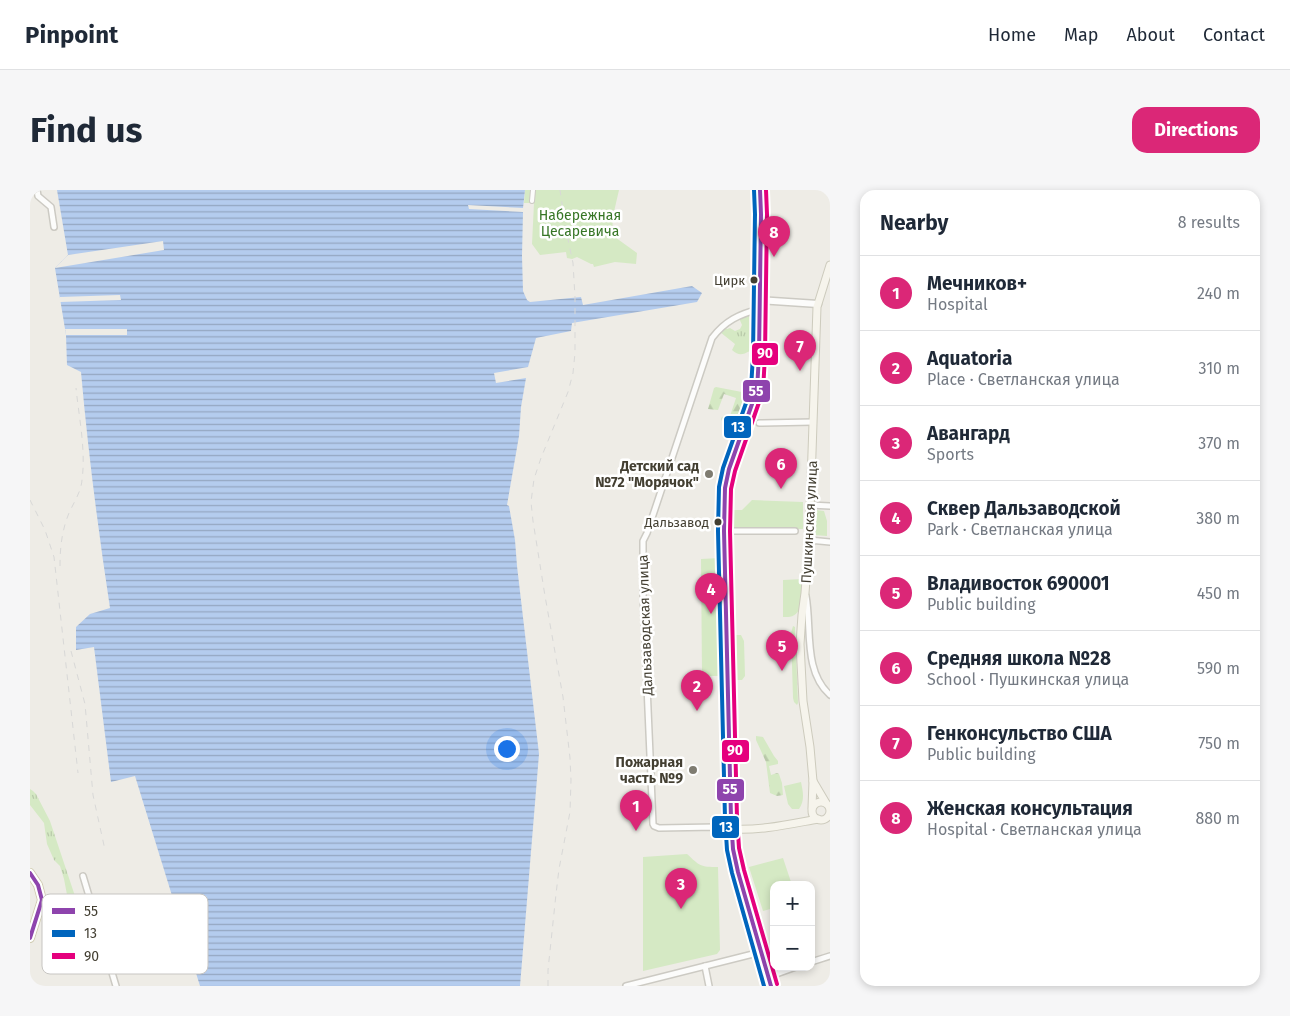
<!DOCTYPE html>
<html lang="en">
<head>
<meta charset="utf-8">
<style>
	body { margin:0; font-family:"Fira Sans",sans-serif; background:#f6f6f7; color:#1f2937 }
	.controls { position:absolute; right:15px; bottom:15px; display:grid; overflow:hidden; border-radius:10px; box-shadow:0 2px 8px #0003 }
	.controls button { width:45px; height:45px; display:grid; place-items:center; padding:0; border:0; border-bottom:1px solid #e0e1e3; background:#fff; color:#1f2937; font:25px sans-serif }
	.you { position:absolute; left:476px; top:558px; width:18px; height:18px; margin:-12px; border:4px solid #fff; border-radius:50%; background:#1a73e8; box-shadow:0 0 0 8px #1a73e833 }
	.badge { display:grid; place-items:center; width:32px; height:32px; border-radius:50%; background:#db2777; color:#fff; font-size:16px; font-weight:700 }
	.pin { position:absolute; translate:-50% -41px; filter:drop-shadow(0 1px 2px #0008) }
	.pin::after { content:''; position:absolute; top:26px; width:18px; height:15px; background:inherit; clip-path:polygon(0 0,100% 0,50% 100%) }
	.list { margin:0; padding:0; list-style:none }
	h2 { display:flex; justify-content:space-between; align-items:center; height:65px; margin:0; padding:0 20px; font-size:21px }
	h2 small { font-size:16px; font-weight:400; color:#747a83 }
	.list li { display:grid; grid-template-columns:32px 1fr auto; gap:15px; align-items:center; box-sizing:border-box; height:75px; padding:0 20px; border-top:1px solid #e0e1e3 }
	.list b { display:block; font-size:19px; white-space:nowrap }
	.list p { margin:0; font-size:16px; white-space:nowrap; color:#747a83 }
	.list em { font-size:16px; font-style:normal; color:#747a83 }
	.map { position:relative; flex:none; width:800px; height:796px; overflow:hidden; border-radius:15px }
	header { display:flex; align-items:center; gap:30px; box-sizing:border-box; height:70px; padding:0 25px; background:#fff; border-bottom:1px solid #e0e1e3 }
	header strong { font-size:24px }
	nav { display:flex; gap:28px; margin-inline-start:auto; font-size:18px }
	.intro { display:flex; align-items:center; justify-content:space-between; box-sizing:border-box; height:120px; padding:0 30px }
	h1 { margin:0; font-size:35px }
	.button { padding:12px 22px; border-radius:15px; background:#db2777; color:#fff; font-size:18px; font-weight:700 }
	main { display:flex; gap:30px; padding:0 30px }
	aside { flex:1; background:#fff; border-radius:15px; box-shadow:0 2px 8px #0003 }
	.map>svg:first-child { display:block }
	.grass { fill:url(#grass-tufts) }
	.forest { fill:url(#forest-firs) }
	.park { fill:#d5e9c4 }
	.water { fill:url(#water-rules) }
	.pier { fill:#eeece6 }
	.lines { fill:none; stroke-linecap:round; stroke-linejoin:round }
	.pedestrian-casing { stroke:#cccac3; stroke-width:6 }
	.minor-casing { stroke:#cccac3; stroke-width:8 }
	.tertiary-casing { stroke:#cccac3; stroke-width:9 }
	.secondary-casing { stroke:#cdcbbd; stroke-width:9 }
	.primary-casing { stroke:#d1cdb3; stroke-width:10 }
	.pedestrian { stroke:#fcfcfb; stroke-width:4 }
	.minor { stroke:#fcfcfb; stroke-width:5 }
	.tertiary { stroke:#fcfcfb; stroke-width:6 }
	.secondary { stroke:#f6f4ec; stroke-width:7 }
	.primary { stroke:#f0eee1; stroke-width:8 }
	.rail { stroke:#d8d8d7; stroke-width:1; stroke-dasharray:6 6; stroke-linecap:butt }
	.bus-1-casing { stroke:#fff; stroke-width:8 }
	.bus-2-casing { stroke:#fff; stroke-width:8 }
	.bus-3-casing { stroke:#fff; stroke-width:8 }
	.bus-1 { stroke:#8e44ad; stroke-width:4 }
	.bus-2 { stroke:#0065bd; stroke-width:4 }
	.bus-3 { stroke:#e5007d; stroke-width:4 }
	.bus-dot { fill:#433f32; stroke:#fff; stroke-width:2 }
	.poi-dot { fill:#7f7c71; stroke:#fff; stroke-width:2 }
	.labels { text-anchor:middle; stroke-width:5; stroke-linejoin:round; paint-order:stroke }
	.bus-label { font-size:13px; fill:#433f32; stroke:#fff; text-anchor:end }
	.park-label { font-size:14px; fill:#367525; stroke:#fff }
	.poi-label { font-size:14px; font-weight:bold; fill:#433f32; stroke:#fff; text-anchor:end }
	.street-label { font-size:14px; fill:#433f32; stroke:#fff }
	.key { fill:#fff; stroke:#c7c5c2; stroke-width:1 }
	.key-label { font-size:14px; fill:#433f32 }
	.line-badge { stroke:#fff; stroke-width:2 }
	.badge-label { font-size:14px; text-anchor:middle; font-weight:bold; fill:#fff }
</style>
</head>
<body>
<header>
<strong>Pinpoint</strong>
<nav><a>Home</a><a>Map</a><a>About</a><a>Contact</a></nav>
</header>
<div class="intro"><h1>Find us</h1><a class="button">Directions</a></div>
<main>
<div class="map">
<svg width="800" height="796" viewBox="0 0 800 796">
	<defs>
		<pattern id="grass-tufts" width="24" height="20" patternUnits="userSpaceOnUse" patternTransform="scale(1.25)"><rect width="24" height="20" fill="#d5e9c4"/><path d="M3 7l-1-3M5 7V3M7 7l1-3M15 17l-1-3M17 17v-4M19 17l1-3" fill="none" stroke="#b8c9a9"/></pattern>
		<pattern id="forest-firs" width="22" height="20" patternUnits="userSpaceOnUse" patternTransform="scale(1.25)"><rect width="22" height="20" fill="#d5e9c4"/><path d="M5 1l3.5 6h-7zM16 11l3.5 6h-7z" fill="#b8c9a9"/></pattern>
		<pattern id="water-rules" width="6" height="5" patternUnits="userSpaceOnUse" patternTransform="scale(1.25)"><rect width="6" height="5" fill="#b4ccee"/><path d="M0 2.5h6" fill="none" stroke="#94a7c1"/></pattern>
	</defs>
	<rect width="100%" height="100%" fill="#eeece6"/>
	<g class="grass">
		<path d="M716 125 719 126 720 161C712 165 709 166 702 160L705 154 690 142 694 137 697 139 700 138 705 141 710 139 712 135 709 128Z"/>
		<path d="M763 436 765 437 768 513 767 515 764 512 763 508 761 443Z"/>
		<path d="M0 599 3 601 6 604 20 631 54 733V736L42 733 39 737 34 732 38 720 35 713 38 710 34 689 30 676 24 670 17 654 14 633 0 615Z"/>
	</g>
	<g class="forest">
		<path d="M686 197 717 203 706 239 692 231 691 228 695 225 700 226 706 208 694 204 688 220 678 219 684 198Z"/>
		<path d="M726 546 733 547 744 566 748 571V574L739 576 741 585 747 583 749 584 752 593 753 605 747 606 740 603 736 572 726 550Z"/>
	</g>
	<g class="park">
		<path d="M495 0H589L583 26 582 45 607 63 606 74 585 72 564 77 563 74H561L547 67 542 69 537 68 536 62 510 65 502 54 504 13H494Z"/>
		<path d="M722 310 773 312V339L702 338 703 320H712Z"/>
		<path d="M786 320 794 321 797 331V346L784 345Z"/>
		<path d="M690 368 693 486H672L671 369Z"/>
		<path d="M773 389 769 420C765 427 760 427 753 427V390Z"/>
		<path d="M703 445H711L714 451 715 486 712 490H704Z"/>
		<path d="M771 592C773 602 775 610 769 619H762L758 614 754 596Z"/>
		<path d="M657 664C670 676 670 677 688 677L690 760 687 764 613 781V667Z"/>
		<path d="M753 668 762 695H744V718L733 721 719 677Z"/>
	</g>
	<path class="water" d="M27 0H495L493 18 438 15 439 19 493 22 492 66 493 101 497 110 500 112 551 107 553 115 662 96 672 103 667 112 542 133 541 141 506 148 498 177 464 183 466 193 496 188 491 217 489 246 477 315 479 316 485 350 487 376 509 564 490 796H170L105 586 81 592 64 457 46 460V437L60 424 80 418C68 339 58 261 51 182L37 175 36 145 25 78 38 65Z"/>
	<g class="pier">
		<path d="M133 51 134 60 25 78 38 65Z"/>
		<path d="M90 105 91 110 30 112V107Z"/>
		<path d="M35 139H97V145H36Z"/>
	</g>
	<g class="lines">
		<g class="pedestrian-casing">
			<path id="pedestrian" d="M502 11 503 0"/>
		</g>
		<g class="minor-casing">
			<g id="minor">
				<path d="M7 0 8 6 21 17 24 37"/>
				<path d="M729 233 783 232"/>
				<path d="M780 315 800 316"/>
				<path d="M694 341H765"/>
				<path d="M779 350 800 352"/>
				<path d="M776 406C782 438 773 481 800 505"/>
				<path d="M701 639 686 637 629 638 624 636 623 634 613 404V351L617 343 682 148C695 131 709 124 730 119"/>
				<path d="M53 686 86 796"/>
				<path d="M781 772 800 766"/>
				<path d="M675 776 679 796"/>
				<path d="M738 787 766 777"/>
				<path d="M596 796 731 762"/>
			</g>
		</g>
		<g class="tertiary-casing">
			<path id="tertiary" d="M730 110 788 114"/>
		</g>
		<g class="secondary-casing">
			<g id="secondary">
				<path d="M783 591 796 613"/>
				<circle cx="791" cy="621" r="9"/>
				<path d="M782 618 783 591 780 557 773 511 770 454 772 425 775 403 779 350 787 117 800 75"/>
				<path d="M701 639C730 641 760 634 788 629"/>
			</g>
		</g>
		<g class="primary-casing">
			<g id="primary">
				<path d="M730 0 731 24 729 165 727 200 699 279 695 298 694 341 701 628 703 659 708 682 741 796"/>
				<path d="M0 683 8 695 12 710 0 748"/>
			</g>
		</g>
		<use href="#pedestrian" class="pedestrian"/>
		<use href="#minor" class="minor"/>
		<use href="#tertiary" class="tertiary"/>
		<use href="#secondary" class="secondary"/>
		<use href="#primary" class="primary"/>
		<g class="rail">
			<path d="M0 310 15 340 24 367 48 583"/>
			<path d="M30 376C30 357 32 340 39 323 44 312 51 302 52 290 56 260 49 228 46 198"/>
			<path d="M41 461 55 514 63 605 75 660"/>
			<path d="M518 796V780L526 704 529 679 540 622 541 590 540 568 533 507 515 406 503 331 501 312 504 289 511 268 538 202 543 183 545 163V107L543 73 536 40 530 0"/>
		</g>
		<g class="bus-1-casing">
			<g id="bus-1">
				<path d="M730 0 731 24 729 165 727 200 699 279 695 298 694 341 701 628 703 659 708 682 741 796"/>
				<path d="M0 683 8 695 12 710 0 748"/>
			</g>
		</g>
		<g class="bus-2-casing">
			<path id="bus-2" d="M724 0 725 24 723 165 721 199 693 278 689 297 688 341 695 628 697 660 702 683 734 796"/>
		</g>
		<g class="bus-3-casing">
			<path id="bus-3" d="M736 0 737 24 735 165 733 201 705 281 701 299 700 341 707 628 709 658 714 680 747 794"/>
		</g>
		<use href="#bus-1" class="bus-1"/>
		<use href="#bus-2" class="bus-2"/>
		<use href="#bus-3" class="bus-3"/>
	</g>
	<g class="bus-dot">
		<circle cx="724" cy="90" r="4.5"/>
		<circle cx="688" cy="332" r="4.5"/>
	</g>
	<g class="poi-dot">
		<circle cx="679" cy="284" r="5"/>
		<circle cx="663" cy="580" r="5"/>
	</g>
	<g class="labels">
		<g class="bus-label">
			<text x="715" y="95">Цирк</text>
			<text x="679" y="337">Дальзавод</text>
		</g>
		<g class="park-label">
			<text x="550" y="30">Набережная<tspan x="550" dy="16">Цесаревича</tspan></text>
		</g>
		<g class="poi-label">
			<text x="669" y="281">Детский сад<tspan x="669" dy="16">№72 "Морячок"</tspan></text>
			<text x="653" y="577">Пожарная<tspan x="653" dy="16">часть №9</tspan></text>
		</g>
		<g class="street-label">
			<text transform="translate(779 332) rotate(-87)" y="5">Пушкинская улица</text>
			<text transform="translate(615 435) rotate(-92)" y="5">Дальзаводская улица</text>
		</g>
	</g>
	<rect x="12" y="704" width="166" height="80" rx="8" class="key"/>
	<rect x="22" y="718" width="23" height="6" fill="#8e44ad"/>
	<rect x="22" y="740" width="23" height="7" fill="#0065bd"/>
	<rect x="22" y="763" width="23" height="6" fill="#e5007d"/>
	<g class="key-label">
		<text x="54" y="726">55</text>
		<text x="54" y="748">13</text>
		<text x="54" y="771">90</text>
	</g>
	<g class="line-badge">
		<rect x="721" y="152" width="28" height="24" rx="5" fill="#e5007d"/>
		<rect x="712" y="189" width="29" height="24" rx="5" fill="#8e44ad"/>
		<rect x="693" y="225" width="29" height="24" rx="5" fill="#0065bd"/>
		<rect x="691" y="549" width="29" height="24" rx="5" fill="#e5007d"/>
		<rect x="686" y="588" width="29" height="24" rx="5" fill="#8e44ad"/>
		<rect x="681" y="625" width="29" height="24" rx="5" fill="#0065bd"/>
	</g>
	<g class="badge-label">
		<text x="735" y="168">90</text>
		<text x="726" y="206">55</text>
		<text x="708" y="242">13</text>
		<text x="705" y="565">90</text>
		<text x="700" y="604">55</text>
		<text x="696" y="642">13</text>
	</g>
</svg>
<div class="controls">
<button>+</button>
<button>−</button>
</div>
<div class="you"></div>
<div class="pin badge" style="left:606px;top:641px">1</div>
<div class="pin badge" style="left:667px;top:521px">2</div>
<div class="pin badge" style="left:651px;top:719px">3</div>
<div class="pin badge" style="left:681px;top:424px">4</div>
<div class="pin badge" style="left:752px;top:481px">5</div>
<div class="pin badge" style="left:751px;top:299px">6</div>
<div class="pin badge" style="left:770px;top:181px">7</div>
<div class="pin badge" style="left:744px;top:67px">8</div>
</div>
<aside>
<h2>Nearby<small>8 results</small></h2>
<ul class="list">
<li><span class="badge">1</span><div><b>Мечников+</b><p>Hospital</p></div><em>240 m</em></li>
<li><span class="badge">2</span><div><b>Aquatoria</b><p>Place · Светланская улица</p></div><em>310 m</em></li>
<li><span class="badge">3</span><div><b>Авангард</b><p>Sports</p></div><em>370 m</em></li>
<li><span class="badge">4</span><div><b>Сквер Дальзаводской</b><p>Park · Светланская улица</p></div><em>380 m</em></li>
<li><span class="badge">5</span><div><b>Владивосток 690001</b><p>Public building</p></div><em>450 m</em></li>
<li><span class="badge">6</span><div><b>Средняя школа №28</b><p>School · Пушкинская улица</p></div><em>590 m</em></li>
<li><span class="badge">7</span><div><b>Генконсульство США</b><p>Public building</p></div><em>750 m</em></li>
<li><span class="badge">8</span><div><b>Женская консультация</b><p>Hospital · Светланская улица</p></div><em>880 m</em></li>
</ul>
</aside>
</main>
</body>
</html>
